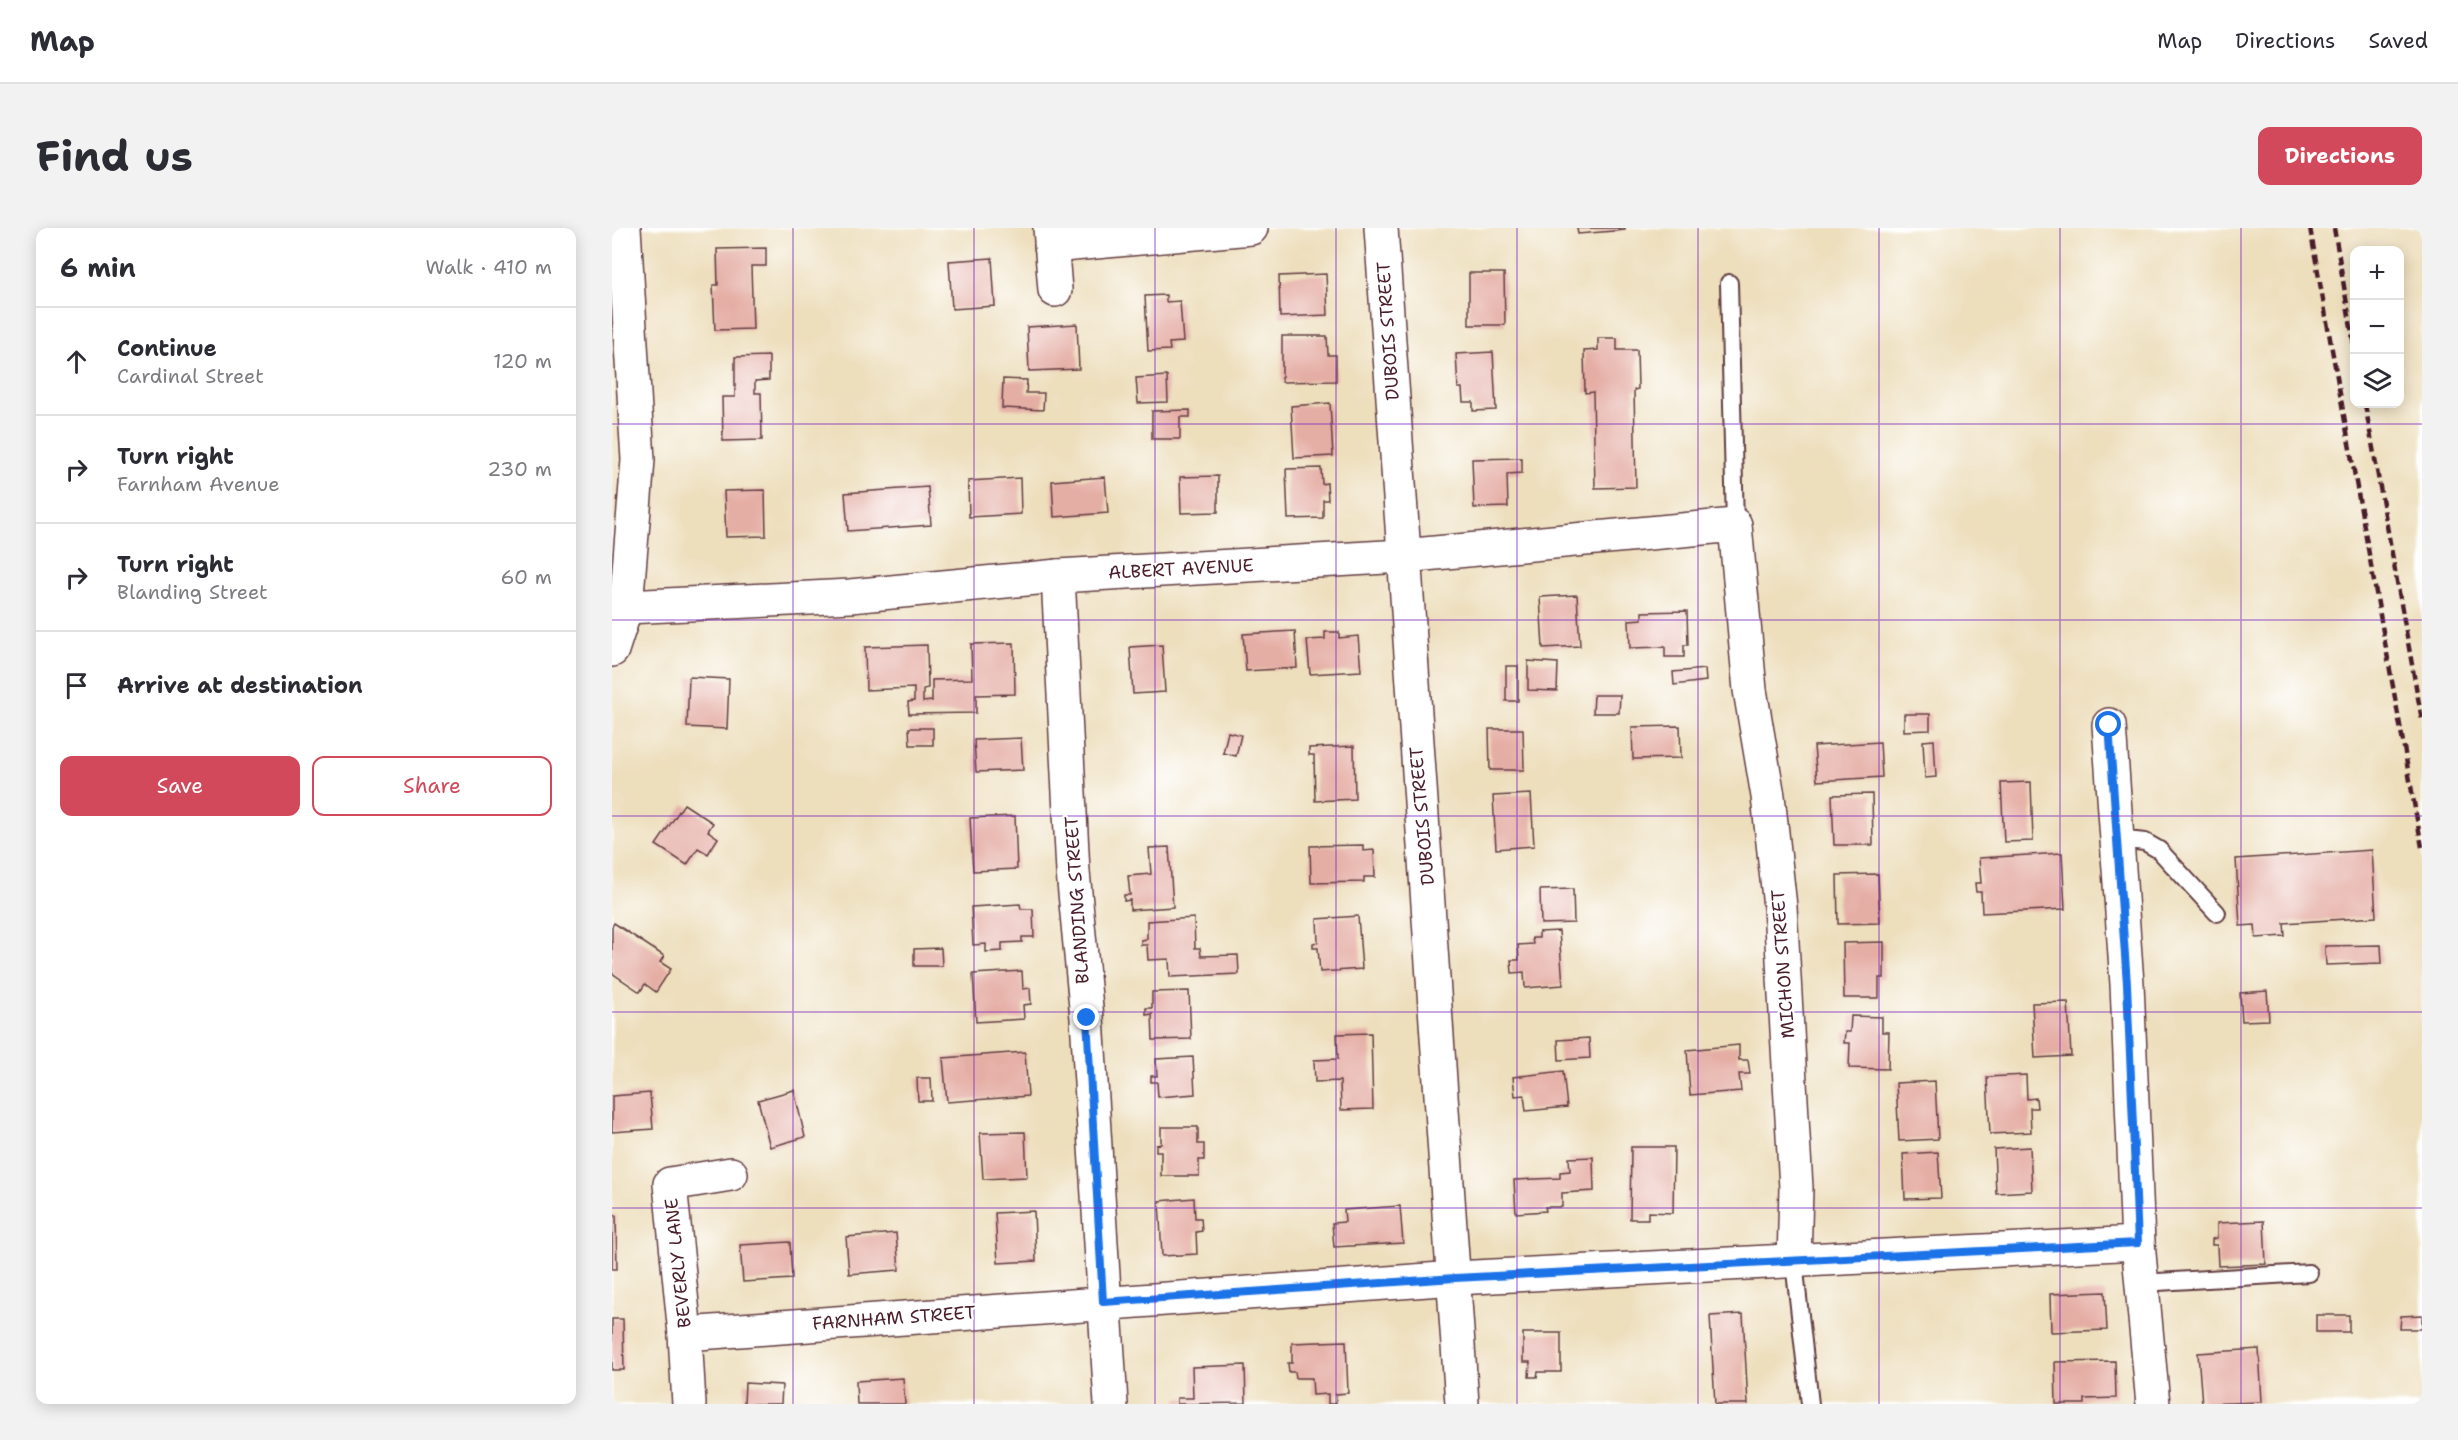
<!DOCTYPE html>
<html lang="en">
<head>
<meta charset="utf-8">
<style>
	body { margin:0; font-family:"Shantell Sans",sans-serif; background:#f2f2f3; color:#2b2b33 }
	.controls { position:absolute; right:18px; top:18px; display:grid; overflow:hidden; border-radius:12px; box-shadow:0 3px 15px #0003 }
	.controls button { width:54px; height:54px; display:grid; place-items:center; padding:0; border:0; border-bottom:2px solid #e1e1e2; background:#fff; color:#2b2b33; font:30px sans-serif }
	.stop { position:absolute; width:18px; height:18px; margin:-14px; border:4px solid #1a73e8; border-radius:50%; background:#fff }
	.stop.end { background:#1a73e8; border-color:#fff; box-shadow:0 2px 6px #0008 }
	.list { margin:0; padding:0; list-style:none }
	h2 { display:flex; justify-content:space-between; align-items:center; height:78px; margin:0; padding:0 24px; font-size:26px }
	h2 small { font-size:20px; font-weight:400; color:#7c7c81 }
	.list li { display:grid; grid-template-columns:39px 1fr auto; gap:18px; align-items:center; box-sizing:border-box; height:108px; padding:0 24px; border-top:2px solid #e1e1e2 }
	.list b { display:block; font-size:22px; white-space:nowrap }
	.list p { margin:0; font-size:20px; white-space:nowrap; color:#7c7c81 }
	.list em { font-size:20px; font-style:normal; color:#7c7c81 }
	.actions { display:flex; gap:12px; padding:18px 24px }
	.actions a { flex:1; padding:14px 0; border:2px solid #d1495b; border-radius:12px; text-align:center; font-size:21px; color:#d1495b }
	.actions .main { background:#d1495b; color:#fff }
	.icon { flex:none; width:33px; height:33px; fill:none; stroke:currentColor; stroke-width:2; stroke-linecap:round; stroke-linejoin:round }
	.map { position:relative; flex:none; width:1810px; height:1176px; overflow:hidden; border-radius:12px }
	header { display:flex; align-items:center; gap:36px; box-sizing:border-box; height:84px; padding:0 30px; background:#fff; border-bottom:2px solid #e1e1e2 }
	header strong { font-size:28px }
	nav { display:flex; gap:33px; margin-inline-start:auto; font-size:21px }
	.intro { display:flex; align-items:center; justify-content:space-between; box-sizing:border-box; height:144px; padding:0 36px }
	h1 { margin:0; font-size:42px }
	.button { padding:15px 27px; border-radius:12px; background:#d1495b; color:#fff; font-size:21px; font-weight:700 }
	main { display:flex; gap:36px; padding:0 36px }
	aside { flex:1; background:#fff; border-radius:12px; box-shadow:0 3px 15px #0003 }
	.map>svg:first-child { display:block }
	.building { fill:#e5aea5 }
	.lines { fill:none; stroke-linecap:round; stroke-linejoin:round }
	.service-casing { stroke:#623c41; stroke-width:20 }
	.minor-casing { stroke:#623c41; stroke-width:36 }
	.primary-casing { stroke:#623c41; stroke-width:36 }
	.service { stroke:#fff; stroke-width:16 }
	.minor { stroke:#fff; stroke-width:33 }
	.primary { stroke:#fff; stroke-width:33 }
	.rail { stroke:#4a1f2b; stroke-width:4.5; stroke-dasharray:9 4.5; stroke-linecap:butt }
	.route { stroke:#1a73e8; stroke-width:8 }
	.grid { fill:none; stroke:#7b2cbf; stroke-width:1.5; stroke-opacity:0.55 }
	.labels { text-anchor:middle; stroke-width:4.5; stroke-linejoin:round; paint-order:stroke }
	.street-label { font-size:18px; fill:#4a1f2b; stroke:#fff }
</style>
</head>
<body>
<header>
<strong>Map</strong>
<nav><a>Map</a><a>Directions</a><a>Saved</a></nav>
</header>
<div class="intro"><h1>Find us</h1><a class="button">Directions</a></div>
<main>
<aside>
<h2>6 min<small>Walk · 410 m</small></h2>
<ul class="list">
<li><svg class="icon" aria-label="ahead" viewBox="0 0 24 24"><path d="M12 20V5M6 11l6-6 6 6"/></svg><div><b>Continue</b><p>Cardinal Street</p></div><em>120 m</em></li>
<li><svg class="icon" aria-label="right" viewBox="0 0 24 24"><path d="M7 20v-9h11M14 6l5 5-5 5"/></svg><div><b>Turn right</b><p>Farnham Avenue</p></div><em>230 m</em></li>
<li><svg class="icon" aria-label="right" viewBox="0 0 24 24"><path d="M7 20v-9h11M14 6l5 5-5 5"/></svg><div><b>Turn right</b><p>Blanding Street</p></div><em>60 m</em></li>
<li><svg class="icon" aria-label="arrive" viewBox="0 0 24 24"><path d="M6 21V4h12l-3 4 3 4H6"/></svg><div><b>Arrive at destination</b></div></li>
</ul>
<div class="actions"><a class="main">Save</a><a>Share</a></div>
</aside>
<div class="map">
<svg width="1810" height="1176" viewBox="0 0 1810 1176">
	<rect width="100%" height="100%" fill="#fff"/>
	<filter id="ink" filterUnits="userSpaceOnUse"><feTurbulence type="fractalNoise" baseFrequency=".0167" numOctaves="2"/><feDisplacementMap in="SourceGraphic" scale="12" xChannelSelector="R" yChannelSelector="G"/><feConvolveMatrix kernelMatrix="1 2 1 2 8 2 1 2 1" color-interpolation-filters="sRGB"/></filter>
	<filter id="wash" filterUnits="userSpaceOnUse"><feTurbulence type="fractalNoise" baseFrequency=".008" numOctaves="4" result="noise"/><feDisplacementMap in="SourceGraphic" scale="24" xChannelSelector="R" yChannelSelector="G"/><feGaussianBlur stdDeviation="1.35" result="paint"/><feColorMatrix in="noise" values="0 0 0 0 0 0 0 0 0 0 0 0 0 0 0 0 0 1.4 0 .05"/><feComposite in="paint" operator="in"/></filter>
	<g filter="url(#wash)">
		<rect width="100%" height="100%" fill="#eddebc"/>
		<g id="blocks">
			<g class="building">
				<path d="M965 0H1013V2L966 6Z"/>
				<path d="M154 20V38H139L141 101 103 102 101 57H106L105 21Z"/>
				<path d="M380 30 383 78 340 81 337 33Z"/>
				<path d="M857 45H892L893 97H857Z"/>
				<path d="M714 46 716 87 668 89 667 48Z"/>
				<path d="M554 67V74L568 73 571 114 557 115 558 122 536 123 533 68Z"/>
				<path d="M465 96 467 141 417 143 415 99Z"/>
				<path d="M670 108H715L716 127H724V153L670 154Z"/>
				<path d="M986 110H1005V122H1025L1026 161 1022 162 1024 259 983 260 981 164 973 165 972 123 986 122Z"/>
				<path d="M881 124 884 182 861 183V174H851L850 160H846L844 126Z"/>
				<path d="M157 128V152L143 153V165H149L150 212 111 213 110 169H123V129Z"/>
				<path d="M555 148 556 174 526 175 524 150Z"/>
				<path d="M391 151 415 152 414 165H432L431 182 390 180Z"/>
				<path d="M718 175 721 228 682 230 679 178Z"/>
				<path d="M578 182V189H568V211H540V183Z"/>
				<path d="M910 230V245L895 246 896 279 862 280 860 231Z"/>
				<path d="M709 240 710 256 715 255 716 272H711V290L676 291 674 241Z"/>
				<path d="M606 248V284L569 285 568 249Z"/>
				<path d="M493 249 496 285 442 289 440 253Z"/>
				<path d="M408 250 409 286 357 289 356 253Z"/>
				<path d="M316 259 319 297 236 303 233 265Z"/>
				<path d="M153 262 154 308 114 309 112 263Z"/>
				<path d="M965 367 968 418 931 420 928 369Z"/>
				<path d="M1075 383 1076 417H1072V429H1053V419L1018 420 1017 392 1030 391V384Z"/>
				<path d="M683 403 685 440 634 443 631 406Z"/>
				<path d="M713 404H727V410L746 408 749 443 698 446 695 412 713 411Z"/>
				<path d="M402 415 403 466 364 467V485L297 486 296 474 302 473V460L254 462 253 419 315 417 316 460 311 461V474L320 473V452L360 451 359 416Z"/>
				<path d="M550 417 553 464 521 466 518 419Z"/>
				<path d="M916 433 946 435 945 463 916 462Z"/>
				<rect x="894" y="438" width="12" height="35"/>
				<path d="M1093 441 1094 453 1062 457 1061 444Z"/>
				<path d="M77 449 117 451 115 501 75 499Z"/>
				<path d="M982 467H1008L1007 485H981Z"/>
				<path d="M1292 486H1318V502L1292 503Z"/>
				<path d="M1068 498 1069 530 1021 531 1020 499Z"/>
				<path d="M297 500H321V517H298Z"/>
				<path d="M877 501H911L912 542H878Z"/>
				<path d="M616 504 629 507 624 528 611 525Z"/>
				<path d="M409 510 411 542 364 544 362 512Z"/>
				<path d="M1322 512 1324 549 1313 550 1311 513Z"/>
				<path d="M1268 514 1270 549 1205 553 1202 518Z"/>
				<path d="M742 518 743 571 703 573 702 527H697V520Z"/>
				<path d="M1419 554 1421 613 1392 614 1389 555Z"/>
				<path d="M919 566 922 618 884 621 881 568Z"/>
				<path d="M1260 566 1261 617H1222L1220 567Z"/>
				<path d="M72 576 101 595 96 603 106 610 96 626 86 620 75 637 44 617Z"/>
				<path d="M403 588 405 641 361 643 358 590Z"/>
				<path d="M751 617V623L762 622 763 649H752V654L699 655 698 618Z"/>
				<path d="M557 619 561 679 518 682V672L512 673V667H518L516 648 539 646 537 620Z"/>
				<path d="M1760 622 1764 689 1672 695 1673 708 1644 710 1643 697 1628 698 1624 631Z"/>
				<path d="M1450 625 1453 681 1370 685 1369 664H1364L1363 655H1369L1367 630Z"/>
				<path d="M1266 646 1268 695 1226 696 1225 647Z"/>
				<path d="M961 661 962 695 929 696 928 662Z"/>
				<path d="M408 676 409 681H421L422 709H410V714L390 715V723L374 724V716L361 717 359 679Z"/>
				<path d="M746 688 750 741 708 744 706 720H701V715L706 714 705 691Z"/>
				<path d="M582 690 583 720H588L589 728 626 727 627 746 558 749 557 731 536 732 535 717H529V712L535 711V693Z"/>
				<path d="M2 695 52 728 48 734 59 741 44 764 33 756 28 764 0 745V699Z"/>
				<path d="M947 703 951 757 913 760 912 744 900 745 899 732H907L906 717 921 716 920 710H927V704Z"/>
				<path d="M1272 714V750H1267V770H1232L1231 715Z"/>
				<path d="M1769 717 1770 735 1714 737 1713 718Z"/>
				<path d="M329 720 330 738H302V721Z"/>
				<path d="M410 743 411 761 418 760 419 776 411 777 412 791 364 794 361 746Z"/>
				<path d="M577 763 579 811 541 812 540 786 534 787V780H540V764Z"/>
				<path d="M1655 763 1657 792 1630 793 1628 765Z"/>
				<path d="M1456 774 1459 828 1423 830 1420 775Z"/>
				<path d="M1239 788 1270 789V804H1277L1276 841 1237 840 1238 815H1232L1233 804H1238Z"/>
				<path d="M759 805 761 881 729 882 728 853 703 854 702 832 726 831 725 806Z"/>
				<path d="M977 810 978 830 947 832 946 812Z"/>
				<path d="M1127 817V832H1136L1138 846H1127L1129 863 1078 867 1075 822Z"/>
				<path d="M413 824 416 868 335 874 331 830Z"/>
				<path d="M581 829 583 866 546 869 545 854H539V848H545L544 831Z"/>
				<path d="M951 843 955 879 914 883 912 867 903 868 901 849Z"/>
				<path d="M1414 847 1415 871 1424 870 1425 880H1418L1419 904 1378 906 1375 849Z"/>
				<path d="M305 850H319L320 873H306Z"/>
				<path d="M1323 853 1326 911 1287 913 1284 855Z"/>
				<path d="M182 862 193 909 158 919 146 872Z"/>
				<path d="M38 865 41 901 0 904V868Z"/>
				<path d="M549 899H586V916H592V932H587V948H549V923H544V917L549 916Z"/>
				<path d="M413 904 415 949 371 951 368 905Z"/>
				<path d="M1019 919H1062L1061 985 1036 984V991H1018Z"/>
				<path d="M1418 919 1420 963 1384 965 1382 921Z"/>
				<path d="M1326 924 1329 970 1293 971 1291 926Z"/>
				<path d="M981 929 982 963 950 965V979H933L934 983 904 985 902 952 948 950V944L958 943 957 930Z"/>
				<path d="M582 970 583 990H589L590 1003 584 1004 585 1026 550 1028 547 973Z"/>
				<path d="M788 978 791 1015 722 1019 720 995 733 994 732 982Z"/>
				<path d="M422 983 424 1033 386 1035 383 985Z"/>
				<path d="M0 987H4L5 1041H0Z"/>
				<path d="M1652 993 1654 1036 1606 1038 1605 1017H1600V1011L1605 1010V995Z"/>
				<path d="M284 1005 287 1042 237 1046 234 1009Z"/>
				<path d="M178 1014 180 1051 131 1054 128 1017Z"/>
				<path d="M1493 1064 1495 1102 1439 1104 1438 1066Z"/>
				<path d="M1131 1086 1136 1176H1103L1098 1088Z"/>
				<rect x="1704" y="1087" width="33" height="17"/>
				<path d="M1810 1087V1101H1788L1789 1088Z"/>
				<path d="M0 1091H11L12 1142H0Z"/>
				<path d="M911 1105H949V1144H926L925 1149H917L918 1134H911Z"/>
				<path d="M734 1113 736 1165 724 1166V1176H716V1166L701 1167 700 1150H684L683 1144H677L676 1135H680V1115Z"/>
				<path d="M1647 1121 1650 1174 1590 1176 1586 1125Z"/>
				<path d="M1503 1133 1504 1170 1472 1171V1176H1444L1443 1134Z"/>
				<path d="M633 1137 634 1175 565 1176V1170H581L580 1139Z"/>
				<path d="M291 1150 293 1176H245L244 1153Z"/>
				<path d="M133 1155 170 1157 169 1176H132Z"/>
			</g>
		</g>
	</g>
	<g filter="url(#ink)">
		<use href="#blocks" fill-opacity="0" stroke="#623c41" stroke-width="1.5"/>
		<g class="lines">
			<g class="service-casing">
				<g id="service">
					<path d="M1117 55 1123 297"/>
					<path d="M1505 611 1533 614 1547 622 1605 685"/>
					<path d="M1182 1034 1198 1176"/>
					<path d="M1529 1055 1697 1045"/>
				</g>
			</g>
			<g class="minor-casing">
				<g id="minor">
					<path d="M438 0 443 62"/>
					<path d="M769 0C796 392 826 784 850 1176"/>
					<path d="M439 18 639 0"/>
					<path d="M446 348 461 644 475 790 499 1176"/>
					<path d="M14 379 238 368 446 348 791 328 1123 297 1138 462 1156 568 1168 679 1184 960 1182 1034"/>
					<path d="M1497 497 1515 756 1526 1015 1541 1176"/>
					<path d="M73 1106 843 1050 1526 1015"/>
					<path d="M77 1176 73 1106 58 956 119 946"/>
				</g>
			</g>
			<g class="primary-casing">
				<path id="primary" d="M0 422 14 379 26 232 12 0"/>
			</g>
			<use href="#service" class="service"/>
			<use href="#minor" class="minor"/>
			<use href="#primary" class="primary"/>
			<g class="rail">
				<path d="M1698 0 1810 619"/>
				<path d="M1722 0 1742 117"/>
				<path d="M1753 176 1810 492"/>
			</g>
		</g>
	</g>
	<g class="lines" filter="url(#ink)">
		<path class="route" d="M475 790 491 1074 843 1050 1526 1015 1515 756 1497 497"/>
	</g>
	<path class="grid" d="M181 0V1176M362 0V1176M543 0V1176M724 0V1176M905 0V1176M1086 0V1176M1267 0V1176M1448 0V1176M1629 0V1176M0 196H1810M0 392H1810M0 588H1810M0 784H1810M0 980H1810"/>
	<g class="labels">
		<g class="street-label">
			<text transform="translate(776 103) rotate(-94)" y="6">DUBOIS STREET</text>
			<text transform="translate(569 341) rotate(-3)" y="6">ALBERT AVENUE</text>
			<text transform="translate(810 588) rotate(-95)" y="6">DUBOIS STREET</text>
			<text transform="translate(465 672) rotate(-94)" y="6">BLANDING STREET</text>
			<text transform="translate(1171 736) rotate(-94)" y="6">MICHON STREET</text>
			<text transform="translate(66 1035) rotate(-96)" y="6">BEVERLY LANE</text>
			<text transform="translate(282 1090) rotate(-4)" y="6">FARNHAM STREET</text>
		</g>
	</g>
</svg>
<div class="controls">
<button>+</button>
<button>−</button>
<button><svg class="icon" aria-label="layers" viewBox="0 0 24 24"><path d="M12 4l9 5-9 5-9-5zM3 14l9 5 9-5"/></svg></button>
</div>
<div class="stop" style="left:1497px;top:497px"></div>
<div class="stop end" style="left:475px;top:790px"></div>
</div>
</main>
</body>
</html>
